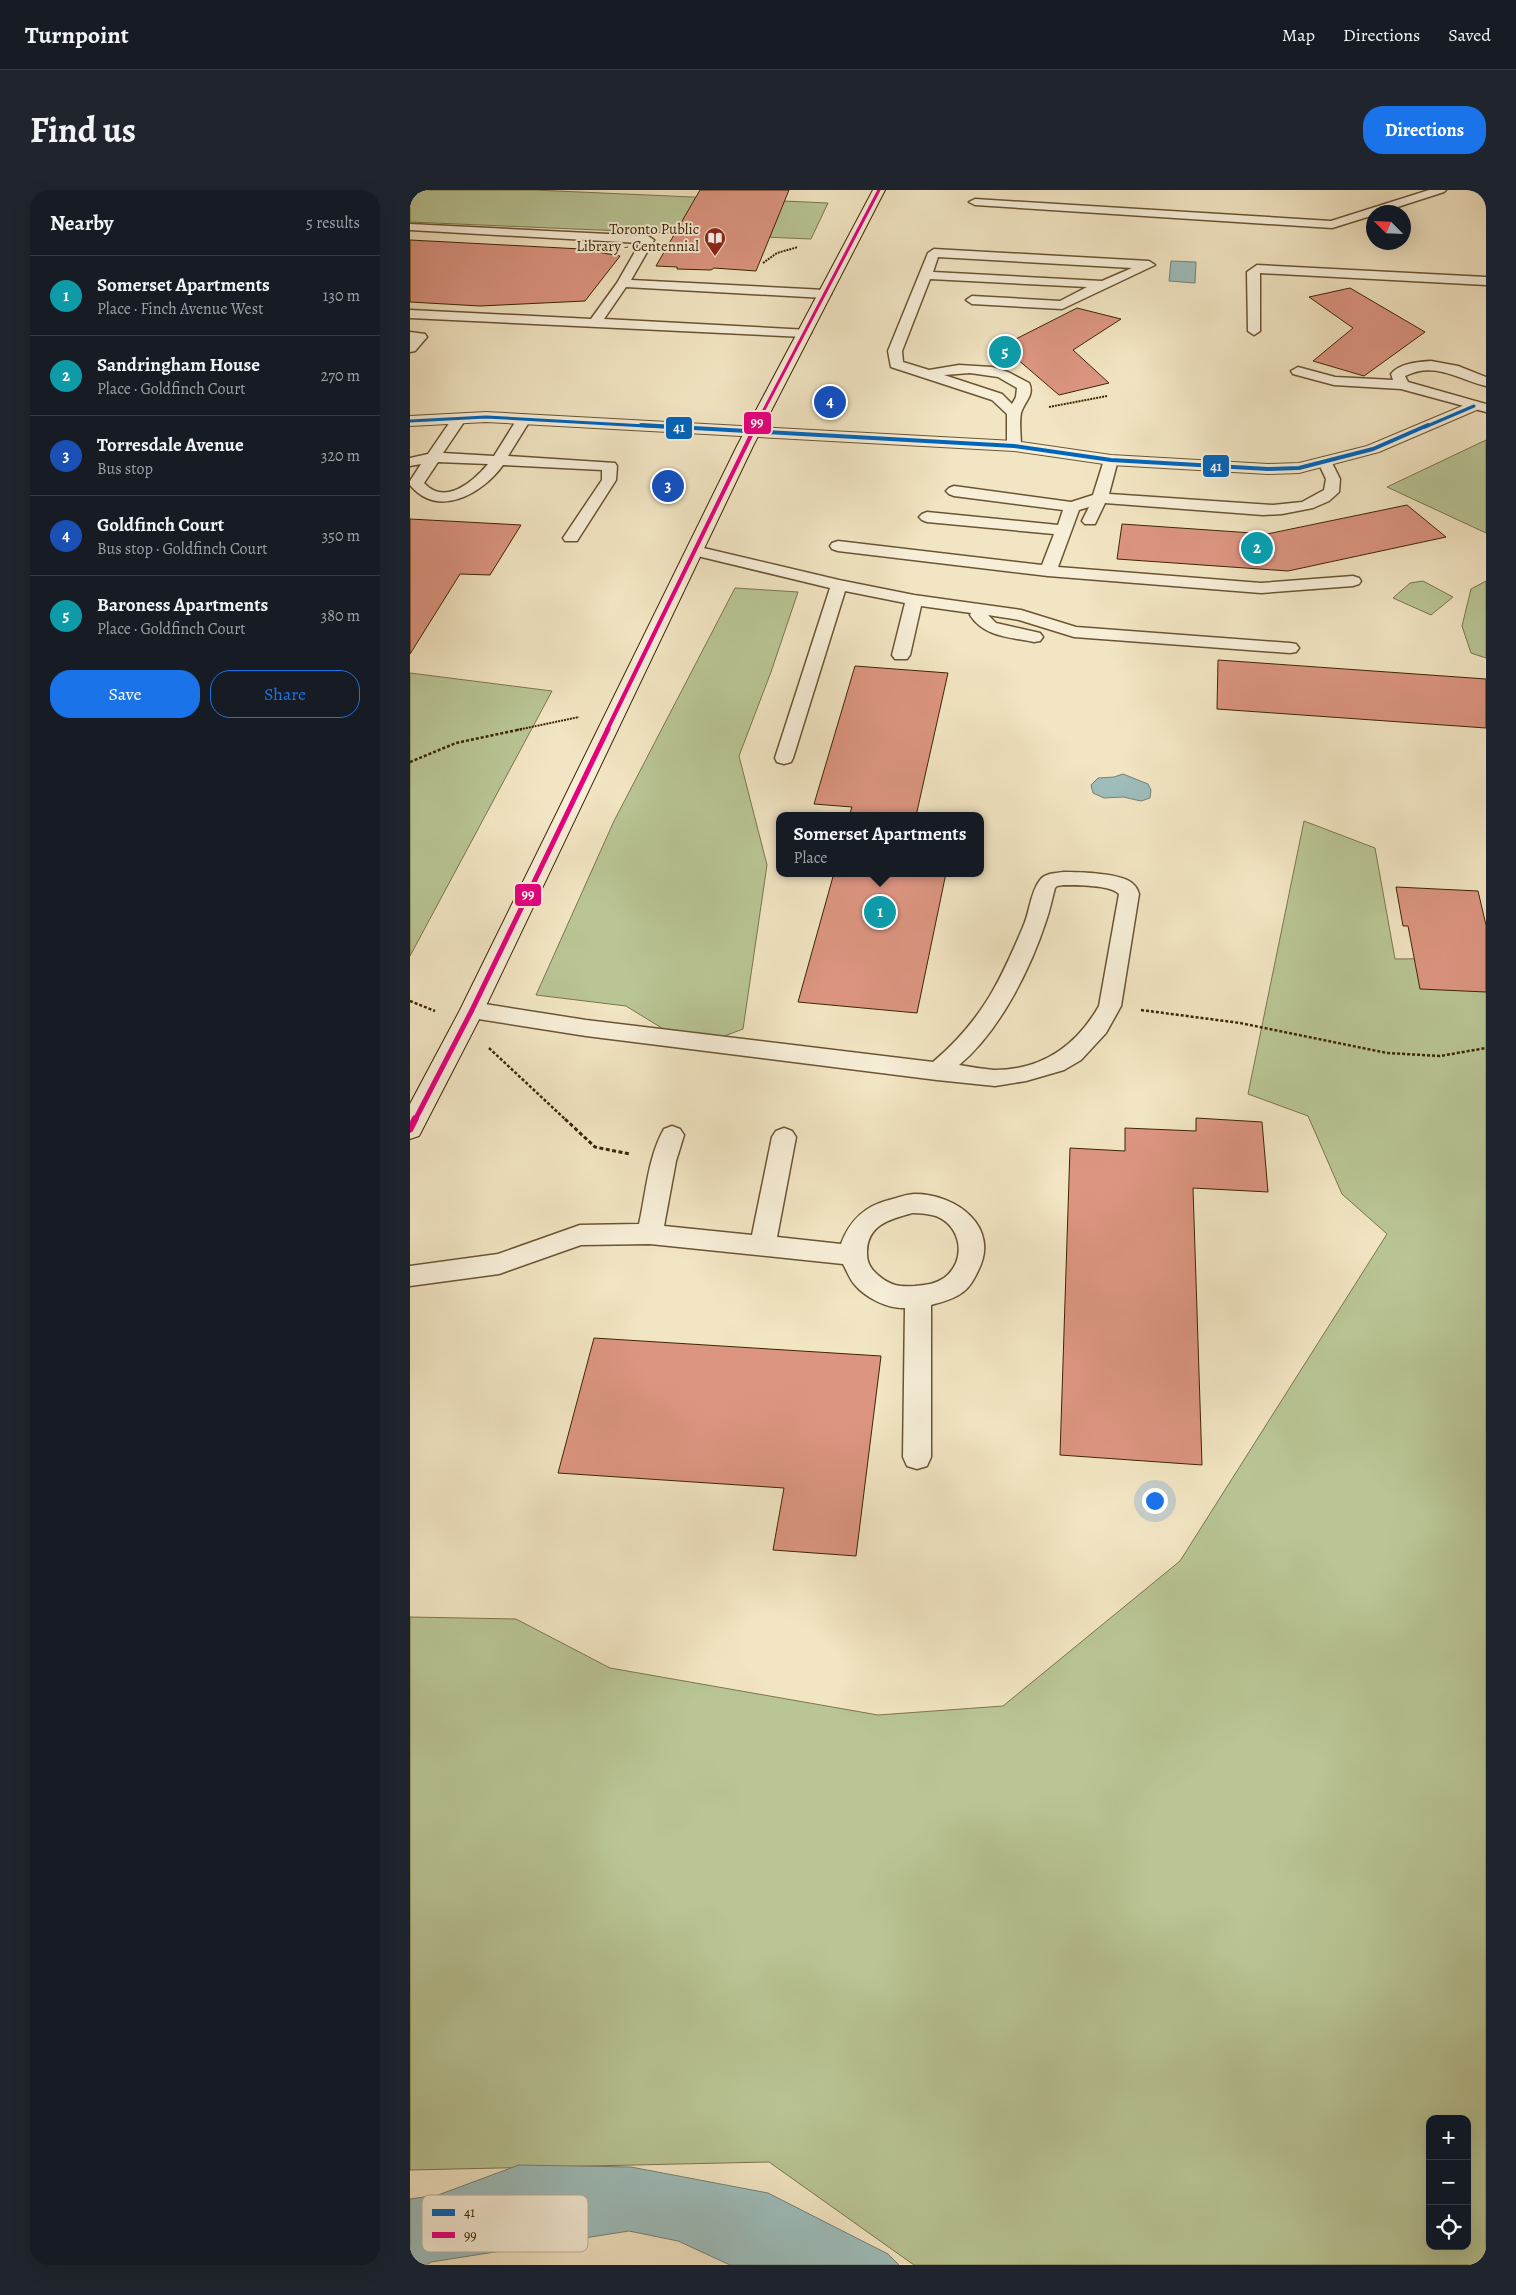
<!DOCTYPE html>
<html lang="en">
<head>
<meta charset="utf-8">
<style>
	body { margin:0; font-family:Alegreya,serif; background:#20242c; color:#f1f3f6 }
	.controls { position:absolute; right:15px; bottom:15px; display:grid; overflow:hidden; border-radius:10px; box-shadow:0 5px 20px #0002 }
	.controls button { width:45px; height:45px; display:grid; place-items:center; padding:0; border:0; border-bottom:1px solid #363941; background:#171b24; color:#f1f3f6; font:25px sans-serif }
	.compass { position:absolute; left:956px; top:15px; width:45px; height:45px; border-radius:50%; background:#171b24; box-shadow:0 5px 20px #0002; rotate:294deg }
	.you { position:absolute; left:744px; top:1310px; width:18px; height:18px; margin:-12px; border:4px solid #fff; border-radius:50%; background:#1a73e8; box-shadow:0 0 0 8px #1a73e833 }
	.badge { display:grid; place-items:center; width:32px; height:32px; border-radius:50%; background:#1a73e8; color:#fff; font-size:16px; font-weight:700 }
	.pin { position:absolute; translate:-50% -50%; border:2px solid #fff; box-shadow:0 1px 5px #0006 }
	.popup { position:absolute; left:366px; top:622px; width:208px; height:65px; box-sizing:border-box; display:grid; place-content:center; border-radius:10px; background:#171b24; filter:drop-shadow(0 1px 4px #0005); font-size:16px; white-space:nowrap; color:#9ea1a6 }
	.popup b { font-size:19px; color:#f1f3f6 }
	.popup::after { content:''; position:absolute; left:50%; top:100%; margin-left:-10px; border:10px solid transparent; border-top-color:#171b24 }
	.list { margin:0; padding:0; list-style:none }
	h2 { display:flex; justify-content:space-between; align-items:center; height:65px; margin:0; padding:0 20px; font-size:21px }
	h2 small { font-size:16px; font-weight:400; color:#9ea1a6 }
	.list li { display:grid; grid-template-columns:32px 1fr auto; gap:15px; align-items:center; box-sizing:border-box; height:80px; padding:0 20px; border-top:1px solid #363941 }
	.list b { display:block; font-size:19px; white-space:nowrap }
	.list p { margin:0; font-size:16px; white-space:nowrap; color:#9ea1a6 }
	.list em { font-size:16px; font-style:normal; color:#9ea1a6 }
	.actions { display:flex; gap:10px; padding:15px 20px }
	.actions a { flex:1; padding:11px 0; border:1px solid #1a73e8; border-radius:20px; text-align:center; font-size:18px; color:#1a73e8 }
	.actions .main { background:#1a73e8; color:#fff }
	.icon { flex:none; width:28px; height:28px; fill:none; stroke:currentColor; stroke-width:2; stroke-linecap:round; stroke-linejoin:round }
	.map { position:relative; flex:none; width:1076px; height:2075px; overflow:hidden; border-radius:20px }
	header { display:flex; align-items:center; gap:30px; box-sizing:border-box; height:70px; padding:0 25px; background:#171b24; border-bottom:1px solid #363941 }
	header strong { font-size:24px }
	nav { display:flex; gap:28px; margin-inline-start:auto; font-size:18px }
	.intro { display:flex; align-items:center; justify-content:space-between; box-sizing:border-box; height:120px; padding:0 30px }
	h1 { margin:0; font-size:35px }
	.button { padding:12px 22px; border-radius:20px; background:#1a73e8; color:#fff; font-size:18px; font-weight:700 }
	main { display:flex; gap:30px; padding:0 30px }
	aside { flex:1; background:#171b24; border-radius:20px; box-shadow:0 5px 20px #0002 }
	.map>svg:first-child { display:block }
	.green { fill:#b9c595; stroke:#7b754c; fill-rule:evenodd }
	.water { fill:#9dbdbb; stroke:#778071 }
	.building { fill:#dc9581; stroke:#3d2502 }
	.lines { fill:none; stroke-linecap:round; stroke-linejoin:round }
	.lane-casing { stroke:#6a5532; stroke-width:3 }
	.street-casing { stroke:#6a5532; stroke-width:2 }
	.secondary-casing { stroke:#3d2502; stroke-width:2 }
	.path-far2 { stroke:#3d2502; stroke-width:2; stroke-dasharray:2 1; stroke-linecap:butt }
	.path-far1 { stroke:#3d2502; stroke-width:2.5; stroke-dasharray:3 2; stroke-linecap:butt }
	.path { stroke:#3d2502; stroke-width:3; stroke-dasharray:4 2.5; stroke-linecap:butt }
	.lane { fill:#f7eed8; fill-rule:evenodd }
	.street { fill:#f7eed8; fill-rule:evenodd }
	.secondary { fill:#f7eed8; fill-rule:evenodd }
	.bus-1-far1-casing { stroke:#f7eed8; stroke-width:5 }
	.bus-1-casing { stroke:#f7eed8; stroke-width:6 }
	.bus-2-far3-casing { stroke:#f7eed8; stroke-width:5 }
	.bus-2-far2-casing { stroke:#f7eed8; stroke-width:6 }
	.bus-2-far1-casing { stroke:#f7eed8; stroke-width:8 }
	.bus-2-casing { stroke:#f7eed8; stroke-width:11 }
	.bus-1-far1 { stroke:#0065bd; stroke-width:3 }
	.bus-1 { stroke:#0065bd; stroke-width:4 }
	.bus-2-far3 { stroke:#e5007d; stroke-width:3 }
	.bus-2-far2 { stroke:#e5007d; stroke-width:4 }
	.bus-2-far1 { stroke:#e5007d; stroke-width:5 }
	.bus-2 { stroke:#e5007d; stroke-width:7 }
	.labels { text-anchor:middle; stroke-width:4; stroke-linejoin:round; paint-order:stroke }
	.far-poi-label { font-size:15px; fill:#3d2502; stroke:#f7eed8; text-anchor:end }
	.key { fill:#f7eed8; stroke:#bfb298; stroke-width:1 }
	.key-label { font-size:14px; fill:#3d2502 }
	.line-badge { stroke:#f7eed8; stroke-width:2 }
	.badge-label { font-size:14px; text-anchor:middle; font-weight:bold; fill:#fff }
</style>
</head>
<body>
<header>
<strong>Turnpoint</strong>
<nav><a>Map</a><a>Directions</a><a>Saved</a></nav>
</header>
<div class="intro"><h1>Find us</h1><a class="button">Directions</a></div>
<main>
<aside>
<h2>Nearby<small>5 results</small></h2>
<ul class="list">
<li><span class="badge" style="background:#0f9aa8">1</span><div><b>Somerset Apartments</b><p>Place · Finch Avenue West</p></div><em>130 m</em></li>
<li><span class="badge" style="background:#0f9aa8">2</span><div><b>Sandringham House</b><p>Place · Goldfinch Court</p></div><em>270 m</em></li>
<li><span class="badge" style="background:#1a4fb4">3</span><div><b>Torresdale Avenue</b><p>Bus stop</p></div><em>320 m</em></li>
<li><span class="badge" style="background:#1a4fb4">4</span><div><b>Goldfinch Court</b><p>Bus stop · Goldfinch Court</p></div><em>350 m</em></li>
<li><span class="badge" style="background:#0f9aa8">5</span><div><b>Baroness Apartments</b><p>Place · Goldfinch Court</p></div><em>380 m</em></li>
</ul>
<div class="actions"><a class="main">Save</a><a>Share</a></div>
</aside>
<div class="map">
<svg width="1076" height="2075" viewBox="0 0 1076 2075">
	<rect width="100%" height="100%" fill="#f2e5c3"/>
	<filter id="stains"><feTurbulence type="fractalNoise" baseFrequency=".004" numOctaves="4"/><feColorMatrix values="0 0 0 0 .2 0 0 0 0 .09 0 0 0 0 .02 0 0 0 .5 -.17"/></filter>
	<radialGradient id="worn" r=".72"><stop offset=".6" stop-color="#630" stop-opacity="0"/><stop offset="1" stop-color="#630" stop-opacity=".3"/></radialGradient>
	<g class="green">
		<path d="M0 0H124L418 13 401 49 0 32Z"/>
		<path d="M1076 250V343L977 297Z"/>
		<path d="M1013 391 1043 407 1021 425 983 408 1000 393Z"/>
		<path d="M1076 391V468L1061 463 1052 436 1061 399Z"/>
		<path d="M325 398 388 402 361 482 329 566 357 675 333 839 304 850 255 840 216 816 126 805 204 631Z"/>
		<path d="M0 483 142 501 0 766Z"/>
		<path d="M894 631 965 658 985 769 1076 768V2075H504L359 1972 0 1980V1427L106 1429 200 1478 468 1525 593 1516 770 1371 977 1044 932 1004 898 926 838 904ZM1020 1929H1057V2056H1020Z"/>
	</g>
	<g class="water">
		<path d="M761 71 786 72 785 93 759 91Z"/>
		<path d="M713 584 738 594 741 600 740 608 731 611 713 607 694 608 683 603 681 595 688 588 704 587Z"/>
		<path d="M109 1975 221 1977 358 2003 478 2064 489 2075H320L268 2051 219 2041 21 2072 16 2075H0V2009L28 2005Z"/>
	</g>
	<g class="building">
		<path d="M290 0H379L346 81 304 78 301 80 267 79V77L246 76Z"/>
		<path d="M0 50 171 59 210 66 175 111 70 116 0 112Z"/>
		<path d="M940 98 1015 142 954 186 903 171 943 138 899 107Z"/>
		<path d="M667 118 711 129 663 160 699 193 649 205 592 156Z"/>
		<path d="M997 315 1036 347 878 381 707 369 712 334 857 344Z"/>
		<path d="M0 329 111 335 80 385 50 384 0 464Z"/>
		<path d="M808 470 1076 489V538L807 519Z"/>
		<path d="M445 476 538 483 506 626H439L442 617 404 614Z"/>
		<path d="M424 683H536L507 823 388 812Z"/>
		<path d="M986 697 1068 701 1076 735V802L1010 799 998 736H993Z"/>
		<path d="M786 928 852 932 858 1002 783 998 792 1275 650 1265 660 958 715 961V938L786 941Z"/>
		<path d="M184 1148 471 1166 446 1366 363 1360 374 1298 148 1283Z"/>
	</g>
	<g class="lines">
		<g class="lane-casing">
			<g id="lane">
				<path d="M1019 0H1036L1034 2 972 22H964V25L922 38 565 15 559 12 565 9 921 31Z"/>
				<path d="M0 34 238 46 244 50 221 90 415 100 421 104 415 108 216 97 194 129 399 140 401 143 394 147 0 128V120L181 129 207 93 230 53 0 40Z"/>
				<path d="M524 59 739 71 745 75 652 119 562 114 556 110 562 106 650 111 677 97 520 89 492 161 493 172 519 180 549 175 582 177 598 182 619 193C625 205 614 212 611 223 609 233 611 246 611 256L604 260 597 256V224L582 210 481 177 478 161 518 63ZM528 67 722 78 692 91 523 82ZM560 183 588 187 607 198 606 207 602 214 592 204 534 185Z"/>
				<path d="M847 75 1076 87V95L850 83V141L844 145 838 141 837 82Z"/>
				<path d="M0 142 15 144 17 147 5 161 0 162Z"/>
				<path d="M1021 171 1048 176 1076 187V196C1047 189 1025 171 995 186L998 192 1076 214V222L991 199 924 195 883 184 881 181 888 177 925 187 983 190 981 184C990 173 1008 172 1021 171Z"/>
				<path d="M49 225 56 229 33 263 84 266 109 226 114 225 121 229 98 266 205 273 207 276 206 290 167 351H155L153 348 192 290V280L93 275C72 304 28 329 0 295V291L11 274 0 276V268L18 264 44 226ZM28 272 78 274C63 292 35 316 14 293Z"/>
				<path d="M701 266 708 270 699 304 863 315 892 312 914 300 916 289 908 272 915 268 920 269 930 289 929 302 919 311 903 318 872 324 853 325 695 313 685 334H675L672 331 679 317 669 320 648 377 851 393 943 386 949 388 951 391 949 394 943 396 851 403 638 386 428 361 422 359 420 356 422 353 428 351 632 375 644 344 517 332 512 330 509 327 512 324 517 322 648 335 653 320 544 306 539 304 536 301 539 298 544 296 661 312 683 305 694 270Z"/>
				<path d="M285 356 429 390 504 405 611 420 666 437 880 453 886 454 889 458 886 462 880 463 664 447 609 430 578 425 586 433 630 443 633 447 630 451 624 452C600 447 574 447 560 425L561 423 511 416 500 465 497 469H485L482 465 495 413 435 401 383 568 381 572 374 574 367 572 365 568 420 398 279 364 277 361 279 358Z"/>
				<path d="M654 682C669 682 713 683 723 694 726 696 728 701 729 704L711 816 696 843 671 870 654 880 616 891 585 896 527 890 176 846 62 828 54 825 51 820 54 815 62 812 176 830 523 872C571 831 589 794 613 737 620 722 620 703 630 690 635 683 646 683 654 682ZM654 695C667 695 701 695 709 704L689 816C666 856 632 880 584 880 573 879 561 877 549 875 589 842 620 780 636 731 640 720 642 709 645 698L647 696Z"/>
				<path d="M262 936 270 939 274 945 266 971 254 1036 342 1045 362 947 366 941 374 938 382 941 386 947 367 1047 431 1054C440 1030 455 1016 479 1010 487 1008 497 1004 505 1004 546 1004 591 1037 568 1081 564 1089 560 1097 553 1102 544 1109 532 1112 521 1115V1267L517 1276 507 1279 497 1276 493 1267 495 1118C478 1119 456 1108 445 1095 440 1090 437 1081 433 1074L240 1054 171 1055 89 1084 0 1096V1076L88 1064 170 1035 229 1034C236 1003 238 967 254 939ZM503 1023C510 1023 519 1024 526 1026 552 1036 557 1071 534 1088 525 1094 516 1095 505 1096 490 1097 481 1096 469 1086 462 1080 457 1074 457 1064 456 1035 480 1029 503 1023Z"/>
			</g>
		</g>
		<g class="street-casing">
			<path id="street" d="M1064 211 1069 213 1072 216 1069 219 969 262 889 283 858 284 701 275 604 261 76 232 0 236V226L76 222 604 251 701 265 858 274 889 273 957 256Z"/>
		</g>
		<g class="secondary-casing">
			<path id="secondary" d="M463 0H475L343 256 74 820 9 946 0 949V914L50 820 327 256Z"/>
		</g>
		<g class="path-far2">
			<path d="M353 73 367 63 388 57"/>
			<path d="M639 217 697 206"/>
			<path d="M107 540 169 527"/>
		</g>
		<g class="path-far1">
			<path d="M0 572 46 553 112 539"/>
			<path d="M0 811 25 821"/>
			<path d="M731 820 830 833 977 863 1030 866 1076 858"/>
			<path d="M79 858 156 930"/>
		</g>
		<path class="path" d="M155 929 185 957 220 964"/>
		<use href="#lane" class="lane"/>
		<use href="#street" class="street"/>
		<use href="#secondary" class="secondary"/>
		<g class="bus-1-far1-casing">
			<g id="bus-1-far1">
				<path d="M0 231 76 227 253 237"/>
				<path d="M1015 237 1064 216"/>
			</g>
		</g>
		<g class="bus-1-casing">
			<path id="bus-1" d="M231 235 604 256 701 270 858 279 889 278 963 259 1018 235"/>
		</g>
		<g class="bus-2-far3-casing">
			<path id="bus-2-far3" d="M345 237 469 0"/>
		</g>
		<g class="bus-2-far2-casing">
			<path id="bus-2-far2" d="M197 540 346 235"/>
		</g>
		<g class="bus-2-far1-casing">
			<path id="bus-2-far1" d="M5 930 62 820 198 539"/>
		</g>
		<g class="bus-2-casing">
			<path id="bus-2" d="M0 939 5 929"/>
		</g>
		<use href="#bus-1-far1" class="bus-1-far1"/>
		<use href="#bus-1" class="bus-1"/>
		<use href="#bus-2-far3" class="bus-2-far3"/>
		<use href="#bus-2-far2" class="bus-2-far2"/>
		<use href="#bus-2-far1" class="bus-2-far1"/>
		<use href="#bus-2" class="bus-2"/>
	</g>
	<defs>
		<g id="library-pin" transform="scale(1.125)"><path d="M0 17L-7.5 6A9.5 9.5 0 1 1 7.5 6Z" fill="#8f2418" stroke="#f7eed8"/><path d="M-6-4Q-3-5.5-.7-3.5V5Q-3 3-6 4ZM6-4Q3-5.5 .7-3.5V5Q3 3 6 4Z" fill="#fff"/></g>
	</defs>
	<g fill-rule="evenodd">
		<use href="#library-pin" x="305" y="48"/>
	</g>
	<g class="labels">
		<g class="far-poi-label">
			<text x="289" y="44">Toronto Public<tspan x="289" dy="17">Library - Centennial</tspan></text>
		</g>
	</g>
	<rect x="12" y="2005" width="166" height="57" rx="8" class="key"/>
	<rect x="22" y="2019" width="23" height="7" fill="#0065bd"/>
	<rect x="22" y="2042" width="23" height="6" fill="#e5007d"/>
	<g class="key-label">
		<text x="54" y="2027">41</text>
		<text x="54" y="2050">99</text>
	</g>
	<g class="line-badge">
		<rect x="333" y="221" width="29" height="24" rx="5" fill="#e5007d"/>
		<rect x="255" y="226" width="28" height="24" rx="5" fill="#0065bd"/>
		<rect x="792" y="264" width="28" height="24" rx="5" fill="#0065bd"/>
		<rect x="104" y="693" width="28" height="24" rx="5" fill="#e5007d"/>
	</g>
	<g class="badge-label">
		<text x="347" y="237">99</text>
		<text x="269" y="242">41</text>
		<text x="806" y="281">41</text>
		<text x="118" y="709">99</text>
	</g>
	<rect width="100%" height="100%" filter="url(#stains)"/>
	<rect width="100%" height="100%" fill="url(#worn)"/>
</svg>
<div class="controls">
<button>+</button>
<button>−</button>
<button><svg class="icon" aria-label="locate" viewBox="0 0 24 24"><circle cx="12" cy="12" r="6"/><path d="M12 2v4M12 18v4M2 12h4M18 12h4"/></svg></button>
</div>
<svg class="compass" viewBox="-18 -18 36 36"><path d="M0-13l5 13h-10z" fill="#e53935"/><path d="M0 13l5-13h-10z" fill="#9ea1a6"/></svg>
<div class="you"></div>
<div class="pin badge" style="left:470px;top:722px;background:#0f9aa8">1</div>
<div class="popup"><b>Somerset Apartments</b>Place</div>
<div class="pin badge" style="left:847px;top:358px;background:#0f9aa8">2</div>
<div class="pin badge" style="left:258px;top:296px;background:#1a4fb4">3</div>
<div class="pin badge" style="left:420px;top:212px;background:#1a4fb4">4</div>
<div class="pin badge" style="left:595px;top:162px;background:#0f9aa8">5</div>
</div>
</main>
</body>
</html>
